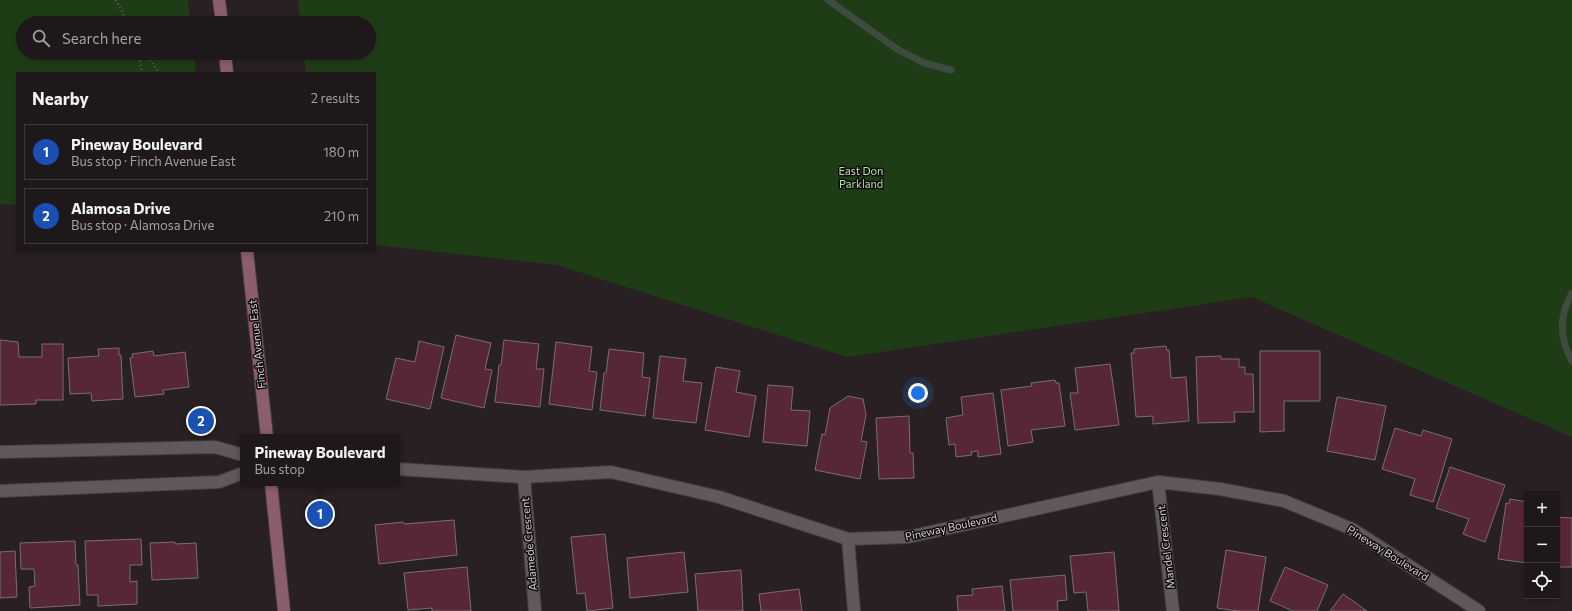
<!DOCTYPE html>
<html lang="en">
<head>
<meta charset="utf-8">
<style>
	body { margin:0; font-family:Commissioner,sans-serif; background:#2b2527; color:#f1f3f6 }
	.controls { position:absolute; right:12px; bottom:12px; display:grid; overflow:hidden; border-radius:0px; box-shadow:0 2px 6px #0003 }
	.controls button { width:36px; height:36px; display:grid; place-items:center; padding:0; border:0; border-bottom:1px solid #3c3739; background:#1e181a; color:#f1f3f6; font:20px sans-serif }
	.you { position:absolute; left:918px; top:393px; width:14px; height:14px; margin:-10px; border:3px solid #fff; border-radius:50%; background:#1a73e8; box-shadow:0 0 0 6px #1a73e833 }
	.badge { display:grid; place-items:center; width:26px; height:26px; border-radius:50%; background:#0f766e; color:#fff; font-size:13px; font-weight:700 }
	.pin { position:absolute; translate:-50% -50%; border:2px solid #fff; box-shadow:0 1px 4px #0006 }
	.popup { position:absolute; left:240px; top:434px; width:160px; height:52px; box-sizing:border-box; display:grid; place-content:center; border-radius:0px; background:#1e181a; filter:drop-shadow(0 1px 3px #0005); font-size:13px; white-space:nowrap; color:#a1a0a2 }
	.popup b { font-size:15px; color:#f1f3f6 }
	.popup::after { content:''; position:absolute; left:50%; top:100%; margin-left:-8px; border:8px solid transparent; border-top-color:#1e181a }
	.list { margin:0; padding:0; list-style:none }
	h2 { display:flex; justify-content:space-between; align-items:center; height:52px; margin:0; padding:0 16px; font-size:17px }
	h2 small { font-size:13px; font-weight:400; color:#a1a0a2 }
	.list li { display:grid; grid-template-columns:26px 1fr auto; gap:12px; align-items:center; box-sizing:border-box; height:56px; margin:0 8px 8px; padding:0 8px; border:1px solid #3c3739; border-radius:0px }
	.list b { display:block; font-size:15px; white-space:nowrap }
	.list p { margin:0; font-size:13px; white-space:nowrap; color:#a1a0a2 }
	.list em { font-size:13px; font-style:normal; color:#a1a0a2 }
	.icon { flex:none; width:22px; height:22px; fill:none; stroke:currentColor; stroke-width:2; stroke-linecap:round; stroke-linejoin:round }
	.map { position:relative; flex:none; width:1572px; height:611px; overflow:hidden }
	.search { position:absolute; background:#1e181a; box-shadow:0 2px 6px #0003; left:16px; top:16px; width:360px; height:44px; display:flex; align-items:center; gap:10px; box-sizing:border-box; padding:0 14px; border-radius:22px; color:#a1a0a2; font-size:15px }
	.panel { position:absolute; background:#1e181a; box-shadow:0 2px 6px #0003; left:16px; top:72px; width:360px; height:180px; border-radius:0px }
	.map>svg:first-child { display:block }
	.green { fill:#1e3d16 }
	.lines { fill:none; stroke-linecap:round; stroke-linejoin:round }
	.stream { stroke:#404b3f; stroke-width:7 }
	.building { fill:#582736; stroke:#786e70 }
	.street-casing { stroke:#443e40; stroke-width:14 }
	.secondary-casing { stroke:#443e40; stroke-width:14 }
	.path { stroke:#645c5e; stroke-width:2.5; stroke-dasharray:1 3; stroke-linecap:butt }
	.street { stroke:#61585a; stroke-width:12 }
	.secondary { stroke:#8c5e6c; stroke-width:12 }
	.labels { text-anchor:middle; stroke-width:3; stroke-linejoin:round; paint-order:stroke }
	.park-label { font-size:11px; fill:#ade19f; stroke:#0f0b0c }
	.street-label { font-size:11px; fill:#d7d1d3; stroke:#0f0b0c }
</style>
</head>
<body>
<div class="map">
<svg width="1572" height="611" viewBox="0 0 1572 611">
	<rect width="100%" height="100%" fill="#282022"/>
	<g class="green">
		<path d="M0 0H188L190 23H23V53H194L196 73H17V205L0 204Z"/>
		<path d="M298 0H1572V437L1252 297 847 357 557 265 375 245V73H306L304 53H369V23H300Z"/>
	</g>
	<g class="lines">
		<g class="stream">
			<path d="M828 0 897 49 924 63 951 70"/>
			<path d="M1572 293C1559 316 1559 337 1572 361"/>
		</g>
	</g>
	<g class="building">
		<path d="M456 335 491 343 485 369 492 370 484 408 441 398Z"/>
		<path d="M0 340 18 342 19 357H42V344H63V400H36V404L0 405Z"/>
		<path d="M504 340 539 344 536 369H544L540 407 495 402 499 365H501Z"/>
		<path d="M419 341 444 347 430 409 386 399 396 358 415 362Z"/>
		<path d="M556 342 592 347 589 371 597 372 592 410 549 404Z"/>
		<path d="M1166 346 1167 351 1169 350 1171 378 1186 377 1189 421 1153 424V416L1136 417 1131 353H1134V349Z"/>
		<path d="M119 348V355H121L123 399 92 401 91 393 70 394 68 358 99 356 98 349Z"/>
		<path d="M609 349 644 353 642 377 650 378 645 416 600 410 604 373H606Z"/>
		<path d="M153 351 154 356 185 352 189 387 163 390 164 394 135 397 130 358 133 357 132 354Z"/>
		<path d="M1260 351H1320V401H1284V431L1260 432Z"/>
		<path d="M660 356 686 359 683 381 702 383 696 423 653 418Z"/>
		<path d="M1221 356V359H1239V367H1245V374H1253L1254 412H1234L1235 422 1198 423 1196 357Z"/>
		<path d="M1110 364 1119 425 1075 430 1070 393H1078L1075 368Z"/>
		<path d="M716 367 740 371 736 392 756 396 749 437 705 430Z"/>
		<path d="M1055 380 1056 383H1059L1065 426 1031 430 1033 442 1008 446 1001 390 1032 386 1031 383Z"/>
		<path d="M768 385 793 387 791 410 810 411 807 446 763 442Z"/>
		<path d="M993 393 1001 454 978 457V451L971 452 972 455 956 457 955 444 949 445 946 418 963 415 961 397Z"/>
		<path d="M848 396 863 399 866 415 861 441 867 442 860 479 815 470 822 434 825 435 830 408Z"/>
		<path d="M1337 397 1386 406 1375 460 1327 451Z"/>
		<path d="M909 416 910 453H913L914 478 879 479 876 418Z"/>
		<path d="M1395 428 1421 436 1423 430 1452 439 1433 502 1410 495 1415 479 1382 469Z"/>
		<path d="M1450 467 1505 485 1485 542 1463 534 1469 519 1436 508Z"/>
		<path d="M1510 499 1527 502V563L1498 559 1506 503 1509 504Z"/>
		<path d="M1557 517 1572 518V567H1557Z"/>
		<path d="M454 520 457 555 379 564 375 525 403 522 404 524Z"/>
		<path d="M605 534 613 608 587 611 585 593 577 594 571 537Z"/>
		<path d="M141 539 142 565H130V582L137 581V604L98 606V595H87L85 541Z"/>
		<path d="M75 541 76 565H78L80 605 30 608 29 587 35 586 34 569H21L20 543Z"/>
		<path d="M175 542V544L196 543 198 578 152 580 150 543Z"/>
		<path d="M1226 550 1266 557 1258 611H1238L1217 608Z"/>
		<path d="M15 551 17 597 0 598V552Z"/>
		<path d="M684 552 688 592 630 598 627 558Z"/>
		<path d="M1114 552 1119 611H1088L1086 592 1074 593 1070 556Z"/>
		<path d="M467 567 471 611H432V608L408 610 404 573Z"/>
		<path d="M1285 567 1328 585 1317 611H1291V610L1270 601Z"/>
		<path d="M741 570 743 611H698L695 574Z"/>
		<path d="M1065 575 1067 600 1057 601 1058 611H1013L1010 580Z"/>
		<path d="M1002 586 1005 611H958L957 596 973 595 972 589Z"/>
		<path d="M799 589 802 611H761L759 594Z"/>
		<path d="M1343 594 1367 611H1330Z"/>
	</g>
	<g class="lines">
		<g class="street-casing">
			<g id="street">
				<path d="M0 452 215 447 243 455"/>
				<path d="M397 469 524 477 611 472 719 497 848 539 908 537 1158 482 1220 489 1284 501 1352 529 1479 611"/>
				<path d="M524 477 535 611"/>
				<path d="M1158 482 1173 611"/>
				<path d="M0 491 219 482 243 473"/>
				<path d="M848 539 854 611"/>
			</g>
		</g>
		<g class="secondary-casing">
			<g id="secondary">
				<path d="M219 0 222 23"/>
				<path d="M225 53 227 73"/>
				<path d="M247 251 267 437"/>
				<path d="M271 483 284 611"/>
			</g>
		</g>
		<g class="path">
			<path d="M116 0 128 23"/>
			<path d="M138 53 142 73"/>
			<path d="M146 53 159 73"/>
		</g>
		<use href="#street" class="street"/>
		<use href="#secondary" class="secondary"/>
	</g>
	<g class="labels">
		<g class="park-label">
			<text x="861" y="175">East Don<tspan x="861" dy="13">Parkland</tspan></text>
		</g>
		<g class="street-label">
			<text transform="translate(257 344) rotate(-96)" y="4">Finch Avenue East</text>
			<text transform="translate(951 527) rotate(-12)" y="4">Pineway Boulevard</text>
			<text transform="translate(529 544) rotate(-95)" y="4">Adamede Crescent</text>
			<text transform="translate(1166 547) rotate(-97)" y="4">Mandel Crescent</text>
			<text transform="translate(1388 553) rotate(32)" y="4">Pineway Boulevard</text>
		</g>
	</g>
</svg>
<div class="controls">
<button>+</button>
<button>−</button>
<button><svg class="icon" aria-label="locate" viewBox="0 0 24 24"><circle cx="12" cy="12" r="6"/><path d="M12 2v4M12 18v4M2 12h4M18 12h4"/></svg></button>
</div>
<div class="you"></div>
<div class="pin badge" style="left:320px;top:514px;background:#1a4fb4">1</div>
<div class="popup"><b>Pineway Boulevard</b>Bus stop</div>
<div class="pin badge" style="left:201px;top:421px;background:#1a4fb4">2</div>
<div class="search"><svg class="icon" aria-label="search" viewBox="0 0 24 24"><circle cx="10" cy="10" r="6"/><path d="M15 15l6 6"/></svg>Search here</div>
<section class="panel">
<h2>Nearby<small>2 results</small></h2>
<ul class="list">
<li><span class="badge" style="background:#1a4fb4">1</span><div><b>Pineway Boulevard</b><p>Bus stop · Finch Avenue East</p></div><em>180 m</em></li>
<li><span class="badge" style="background:#1a4fb4">2</span><div><b>Alamosa Drive</b><p>Bus stop · Alamosa Drive</p></div><em>210 m</em></li>
</ul>
</section>
</div>
</body>
</html>
